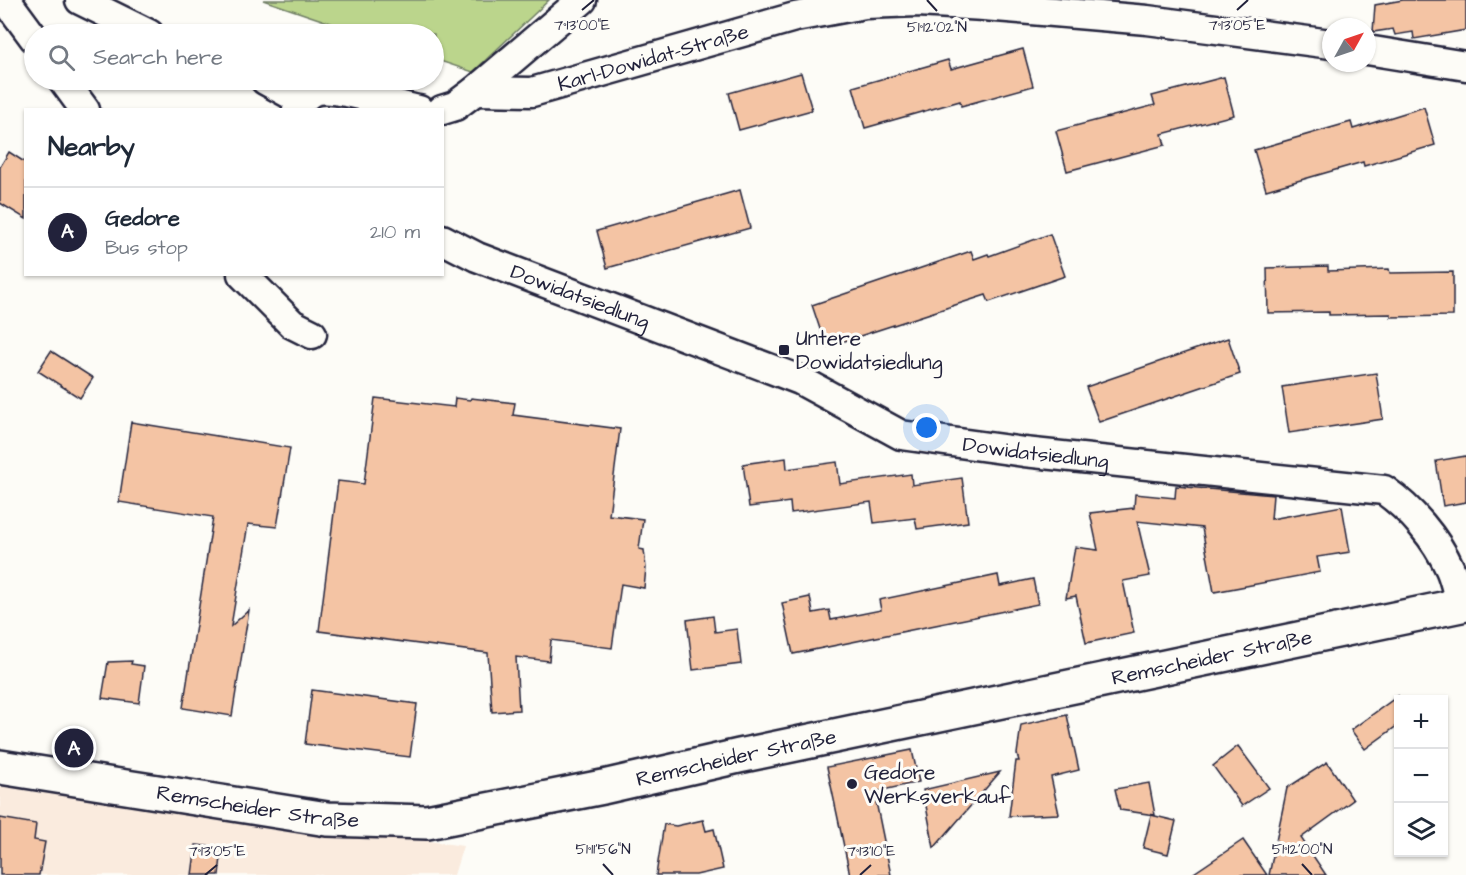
<!DOCTYPE html>
<html lang="en">
<head>
<meta charset="utf-8">
<style>
	body { margin:0; font-family:"Architects Daughter",sans-serif; background:#f2f2f3; color:#1f2937 }
	.controls { position:absolute; right:18px; bottom:18px; display:grid; overflow:hidden; border-radius:0px; box-shadow:0 2px 4px #0004 }
	.controls button { width:54px; height:54px; display:grid; place-items:center; padding:0; border:0; border-bottom:2px solid #e0e1e3; background:#fff; color:#1f2937; font:30px sans-serif }
	.compass { position:absolute; left:1322px; top:18px; width:54px; height:54px; border-radius:50%; background:#fff; box-shadow:0 2px 4px #0004; rotate:50deg }
	.you { position:absolute; left:927px; top:428px; width:21px; height:21px; margin:-15px; border:4px solid #fff; border-radius:50%; background:#1a73e8; box-shadow:0 0 0 9px #1a73e833 }
	.badge { display:grid; place-items:center; width:39px; height:39px; border-radius:50%; background:#22223b; color:#fff; font-size:20px; font-weight:700 }
	.pin { position:absolute; translate:-50% -50%; border:3px solid #fff; box-shadow:0 2px 6px #0006 }
	.list { margin:0; padding:0; list-style:none }
	h2 { display:flex; justify-content:space-between; align-items:center; height:78px; margin:0; padding:0 24px; font-size:26px }
	h2 small { font-size:20px; font-weight:400; color:#747a83 }
	.list li { display:grid; grid-template-columns:39px 1fr auto; gap:18px; align-items:center; box-sizing:border-box; height:90px; padding:0 24px; border-top:2px solid #e0e1e3 }
	.list b { display:block; font-size:22px; white-space:nowrap }
	.list p { margin:0; font-size:20px; white-space:nowrap; color:#747a83 }
	.list em { font-size:20px; font-style:normal; color:#747a83 }
	.icon { flex:none; width:33px; height:33px; fill:none; stroke:currentColor; stroke-width:2; stroke-linecap:round; stroke-linejoin:round }
	.map { position:relative; flex:none; width:1466px; height:875px; overflow:hidden }
	.search { position:absolute; background:#fff; box-shadow:0 2px 4px #0004; left:24px; top:24px; width:420px; height:66px; display:flex; align-items:center; gap:15px; box-sizing:border-box; padding:0 21px; border-radius:33px; color:#747a83; font-size:22px }
	.panel { position:absolute; background:#fff; box-shadow:0 2px 4px #0004; left:24px; top:108px; width:420px; height:168px; border-radius:0px }
	.map>svg:first-child { display:block }
	.built { fill:#faebde }
	.green { fill:#bbd58c; stroke:#6e7c64; stroke-width:1.5 }
	.building { fill:#f4c4a4; stroke:#22223b; stroke-width:1.5 }
	.lines { fill:none; stroke-linecap:round; stroke-linejoin:round }
	.minor-casing { stroke:#22223b; stroke-width:33 }
	.secondary-casing { stroke:#22223b; stroke-width:38 }
	.minor { stroke:#fdfcf7; stroke-width:28 }
	.secondary { stroke:#fdfcf7; stroke-width:33 }
	.ticks { fill:none; stroke:#22223b; stroke-width:2 }
	.poi-dot { fill:#22223b; stroke:#fdfcf7; stroke-width:2 }
	.labels { text-anchor:middle; stroke-width:6; stroke-linejoin:round; paint-order:stroke }
	.street-label { font-size:21px; fill:#22223b; stroke:#fdfcf7 }
	.poi-label { font-size:21px; fill:#22223b; stroke:#fdfcf7; text-anchor:start }
	.ticks-label { font-size:15px; text-anchor:middle; fill:#22223b; stroke:#fdfcf7; stroke-width:6; stroke-linejoin:round; paint-order:stroke }
</style>
</head>
<body>
<div class="map">
<svg width="1466" height="875" viewBox="0 0 1466 875">
	<rect width="100%" height="100%" fill="#fdfcf7"/>
	<filter id="ink" filterUnits="userSpaceOnUse"><feTurbulence type="fractalNoise" baseFrequency=".0167" numOctaves="2"/><feDisplacementMap in="SourceGraphic" scale="12" xChannelSelector="R" yChannelSelector="G"/><feConvolveMatrix kernelMatrix="1 2 1 2 8 2 1 2 1" color-interpolation-filters="sRGB"/></filter>
	<g filter="url(#ink)">
		<path class="built" d="M0 778 463 846 454 875H0Z"/>
		<path class="green" d="M263 0H549L473 72 434 59V34H363Z"/>
		<g class="building">
			<path d="M1403 0H1466V30L1414 39 1413 32 1395 35 1393 29 1373 32 1375 5Z"/>
			<path d="M1023 49 1033 86 961 106 960 101 865 128 853 87 948 60 951 69Z"/>
			<path d="M801 73 812 110 739 130 729 93Z"/>
			<path d="M1224 77 1234 115 1162 134 1165 145 1067 171 1056 131 1155 105 1152 96Z"/>
			<path d="M1424 107 1435 145 1364 166 1363 162 1266 190 1254 150 1351 122 1353 129Z"/>
			<path d="M9 152 26 163V219L0 203V167Z"/>
			<path d="M740 190 750 228 607 268 597 231Z"/>
			<path d="M1050 234 1065 276 989 302 986 295 826 347 812 305 971 251 974 259 988 254 989 256Z"/>
			<path d="M1328 266V271L1389 269 1390 273 1453 272V316L1391 317V314L1329 315V312L1268 313 1267 268Z"/>
			<path d="M1228 338 1240 374 1099 422 1086 387Z"/>
			<path d="M51 351 93 378 80 398 38 371Z"/>
			<path d="M1376 373 1383 419 1289 433 1282 387Z"/>
			<path d="M375 398 454 407 455 398 470 400 471 398 515 403 513 415 620 429 609 515 643 519 639 549 644 550 646 568 644 588 621 584 612 648 551 640 549 661 516 657 519 710 492 712 488 653 319 631 338 481 364 484Z"/>
			<path d="M131 422 290 448 277 527 248 524 231 626 249 610 232 716 183 708 213 517 119 502Z"/>
			<path d="M1466 456V502L1443 506 1436 461Z"/>
			<path d="M786 458 787 469 837 462 840 484 911 474 912 485 962 478 968 522 917 529 915 518 874 523 871 502 791 513 790 502 749 507 743 464Z"/>
			<path d="M1176 486 1273 495 1271 519 1342 506 1350 552 1317 557 1320 572 1214 592 1202 528 1137 521 1150 576 1123 581 1134 633 1086 643 1076 596 1066 598 1075 547 1098 550 1090 513 1134 508 1135 494 1175 498Z"/>
			<path d="M998 575 1000 586 1033 579 1038 604 793 654 782 603 810 597 813 613 829 610 831 620 881 610 879 600Z"/>
			<path d="M713 616 715 632 737 629 741 664 693 670 687 620Z"/>
			<path d="M132 661 131 664 144 666 139 703 102 698 108 662Z"/>
			<path d="M312 690 417 704 410 757 305 744Z"/>
			<path d="M1398 696V725L1365 749 1351 730Z"/>
			<path d="M1067 715 1079 770 1051 777 1059 814 1009 816 1016 761H1019L1017 754 1021 725Z"/>
			<path d="M1238 746 1269 788 1242 806 1213 766Z"/>
			<path d="M912 750 919 782 874 792 891 875H850L827 767Z"/>
			<path d="M1327 762 1353 800 1301 838 1326 875H1269L1287 788Z"/>
			<path d="M1000 772 934 848 923 790Z"/>
			<path d="M1149 783 1155 815 1120 810 1115 789Z"/>
			<path d="M1151 815 1176 821 1168 854 1143 848Z"/>
			<path d="M0 818 36 824 34 840 45 842 39 875H0Z"/>
			<path d="M703 820 706 831 714 829 723 869 696 875H656L664 824 676 826Z"/>
			<path d="M1243 840 1267 875H1191Z"/>
			<path d="M196 845 222 848 219 875H192Z"/>
		</g>
		<g class="lines">
			<g class="minor-casing">
				<g id="minor">
					<path d="M6 0 34 38"/>
					<path d="M80 0 149 34"/>
					<path d="M1367 50 1466 66"/>
					<path d="M63 80 85 110"/>
					<path d="M265 80 301 100"/>
					<path id="s1" d="M475 91 532 92 795 17 865 4 918 2 984 6 1147 20 1331 44"/>
					<path d="M297 110C300 102 304 96 312 92 332 82 394 106 419 110"/>
					<path d="M442 110 455 106 475 91 582 0"/>
					<path id="s2" d="M442 239 477 257 800 380 901 435 1024 452 1384 490C1411 509 1436 538 1450 569 1455 580 1457 593 1461 605"/>
					<path d="M242 274 292 324 312 334"/>
				</g>
			</g>
			<g class="secondary-casing">
				<g id="secondary">
					<path id="s3" d="M0 767 327 819 427 822 603 787 739 756 1466 604"/>
				</g>
			</g>
			<use href="#minor" class="minor"/>
			<use href="#secondary" class="secondary"/>
		</g>
	</g>
	<path class="ticks" d="M927 0 937 11M582 10 594 0M1237 10 1248 0M603 864 613 875M1302 864 1312 875M205 875 217 865M860 875 871 865"/>
	<g class="poi-dot">
		<rect x="778" y="344" width="12" height="12" rx="3"/>
		<circle cx="852" cy="784" r="6"/>
	</g>
	<g class="labels">
		<g class="street-label">
			<text dy="7" stroke="none"><textPath href="#s1" startOffset="183">Karl-Dowidat-Straße</textPath></text>
			<text dy="7" stroke="none"><textPath href="#s2" startOffset="150">Dowidatsiedlung</textPath></text>
			<text dy="7" stroke="none"><textPath href="#s2" startOffset="636">Dowidatsiedlung</textPath></text>
			<text dy="7" stroke="none"><textPath href="#s3" startOffset="1233">Remscheider Straße</textPath></text>
			<text dy="7" stroke="none"><textPath href="#s3" startOffset="747">Remscheider Straße</textPath></text>
			<text dy="7" stroke="none"><textPath href="#s3" startOffset="261">Remscheider Straße</textPath></text>
		</g>
		<g class="poi-label">
			<text x="796" y="345">Untere<tspan x="796" dy="24">Dowidatsiedlung</tspan></text>
			<text x="864" y="779">Gedore<tspan x="864" dy="24">Werksverkauf</tspan></text>
		</g>
	</g>
	<g class="ticks-label">
		<text x="1237" y="30">7°13'05"E</text>
		<text x="582" y="30">7°13'00"E</text>
		<text x="937" y="32">51°12'02"N</text>
		<text x="603" y="854">51°11'56"N</text>
		<text x="1302" y="854">51°12'00"N</text>
		<text x="217" y="856">7°13'05"E</text>
		<text x="871" y="856">7°13'10"E</text>
	</g>
</svg>
<div class="controls">
<button>+</button>
<button>−</button>
<button><svg class="icon" aria-label="layers" viewBox="0 0 24 24"><path d="M12 4l9 5-9 5-9-5zM3 14l9 5 9-5"/></svg></button>
</div>
<svg class="compass" viewBox="-18 -18 36 36"><path d="M0-13l5 13h-10z" fill="#e53935"/><path d="M0 13l5-13h-10z" fill="#747a83"/></svg>
<div class="you"></div>
<div class="pin badge" style="left:74px;top:748px">A</div>
<div class="search"><svg class="icon" aria-label="search" viewBox="0 0 24 24"><circle cx="10" cy="10" r="6"/><path d="M15 15l6 6"/></svg>Search here</div>
<section class="panel">
<h2>Nearby<small></small></h2>
<ul class="list">
<li><span class="badge">A</span><div><b>Gedore</b><p>Bus stop</p></div><em>210 m</em></li>
</ul>
</section>
</div>
</body>
</html>
